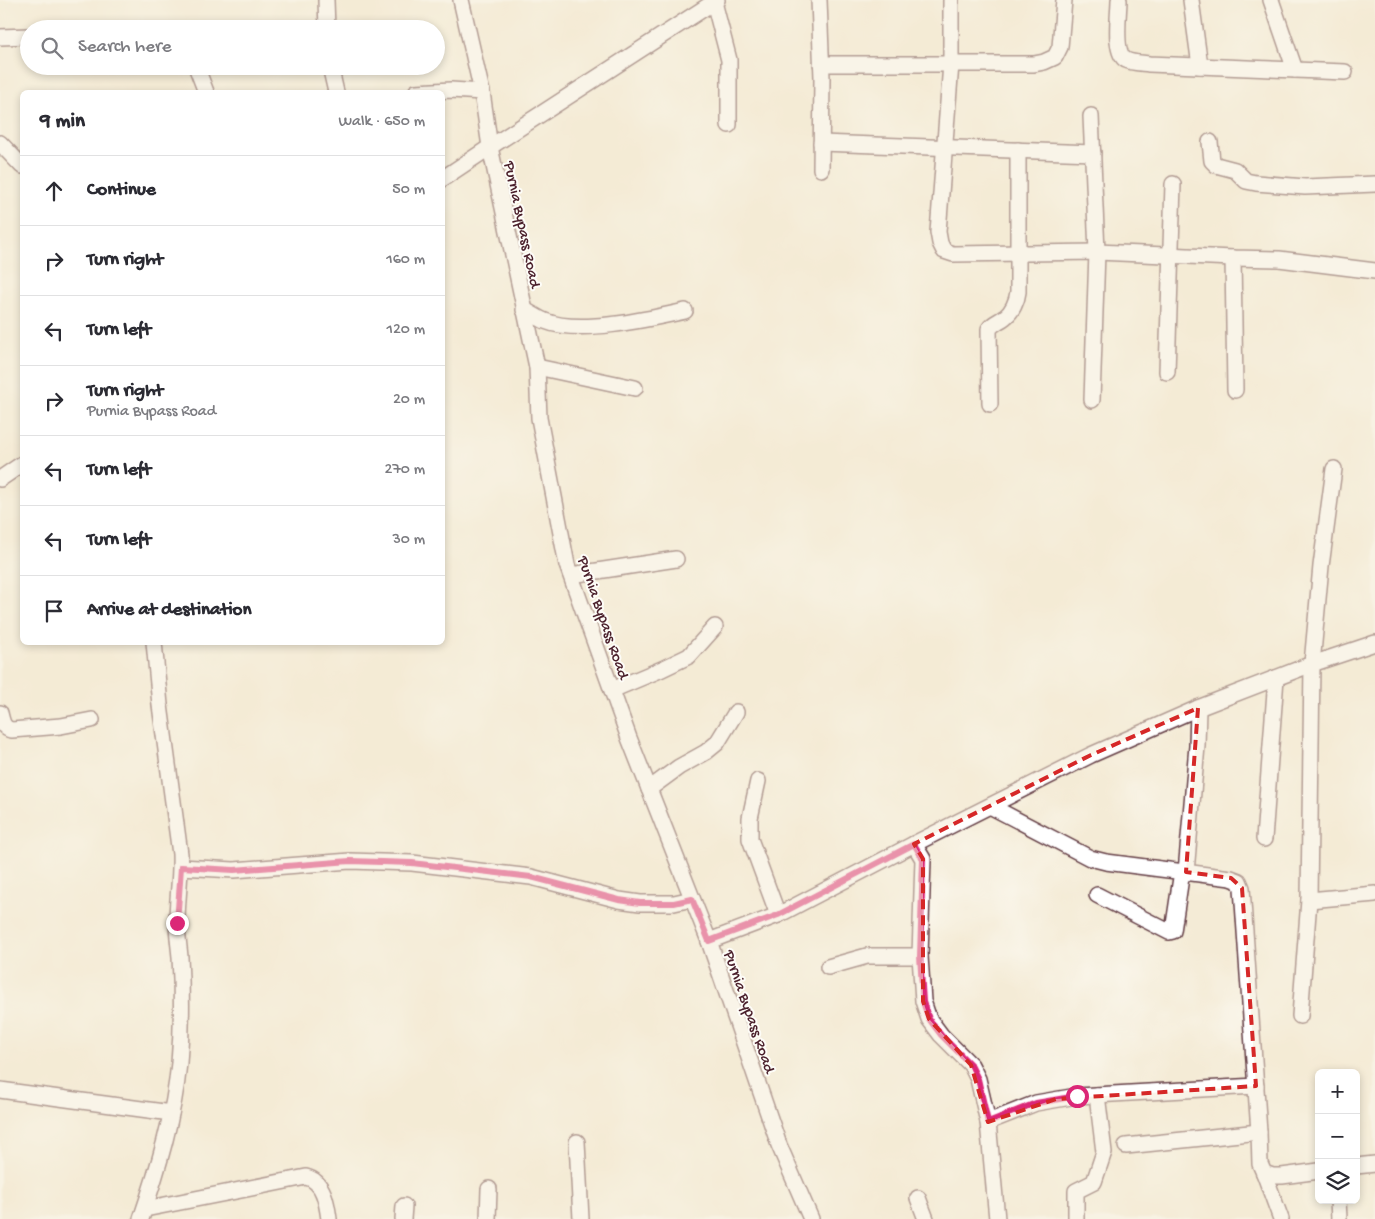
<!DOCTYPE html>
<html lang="en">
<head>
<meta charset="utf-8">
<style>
	body { margin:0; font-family:"Gochi Hand",sans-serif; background:#f2f2f3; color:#2b2b33 }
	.controls { position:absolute; right:15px; bottom:15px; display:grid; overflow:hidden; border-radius:8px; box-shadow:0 2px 8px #0003 }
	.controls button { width:45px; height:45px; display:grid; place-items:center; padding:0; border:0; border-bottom:1px solid #e1e1e2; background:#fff; color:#2b2b33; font:25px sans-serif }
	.stop { position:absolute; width:15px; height:15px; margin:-11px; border:4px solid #db2777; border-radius:50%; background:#fff }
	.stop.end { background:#db2777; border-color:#fff; box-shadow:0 1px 5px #0008 }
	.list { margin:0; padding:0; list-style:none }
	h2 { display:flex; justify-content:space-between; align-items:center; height:65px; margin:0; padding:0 20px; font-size:21px }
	h2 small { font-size:16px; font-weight:400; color:#7c7c81 }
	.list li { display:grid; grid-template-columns:32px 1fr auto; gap:15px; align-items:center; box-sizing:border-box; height:70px; padding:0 20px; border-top:1px solid #e1e1e2 }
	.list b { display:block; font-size:19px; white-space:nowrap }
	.list p { margin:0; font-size:16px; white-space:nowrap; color:#7c7c81 }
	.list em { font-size:16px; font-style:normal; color:#7c7c81 }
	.icon { flex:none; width:28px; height:28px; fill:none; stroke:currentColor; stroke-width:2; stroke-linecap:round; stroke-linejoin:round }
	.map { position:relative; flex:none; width:1375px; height:1219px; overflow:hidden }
	.search { position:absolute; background:#fff; box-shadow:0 2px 8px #0003; left:20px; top:20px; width:425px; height:55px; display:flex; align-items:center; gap:12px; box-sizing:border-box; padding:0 18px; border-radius:28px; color:#7c7c81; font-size:19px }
	.panel { position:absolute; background:#fff; box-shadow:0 2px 8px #0003; left:20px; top:90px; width:425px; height:555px; border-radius:8px }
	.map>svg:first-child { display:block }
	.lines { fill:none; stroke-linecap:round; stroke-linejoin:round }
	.minor-casing { stroke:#643e45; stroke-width:18 }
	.minor { stroke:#fff; stroke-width:15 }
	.route { stroke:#db2777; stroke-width:6 }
	.marked { fill:none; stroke:#d62828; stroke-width:4; stroke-dasharray:10 6; stroke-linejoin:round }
	.labels { text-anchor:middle; stroke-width:4; stroke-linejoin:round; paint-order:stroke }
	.street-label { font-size:16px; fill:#4a1f2b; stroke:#fdfcf7 }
</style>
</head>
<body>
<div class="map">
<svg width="1375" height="1219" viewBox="0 0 1375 1219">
	<rect width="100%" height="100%" fill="#fdfcf7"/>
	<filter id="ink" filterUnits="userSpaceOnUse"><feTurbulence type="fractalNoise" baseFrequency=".02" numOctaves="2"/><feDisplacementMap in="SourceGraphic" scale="10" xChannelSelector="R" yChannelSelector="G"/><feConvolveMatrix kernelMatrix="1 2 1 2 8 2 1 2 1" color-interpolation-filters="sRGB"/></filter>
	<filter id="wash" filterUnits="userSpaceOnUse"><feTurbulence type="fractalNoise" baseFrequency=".0096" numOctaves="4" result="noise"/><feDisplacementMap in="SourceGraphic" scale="20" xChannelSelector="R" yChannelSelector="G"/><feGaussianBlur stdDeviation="1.12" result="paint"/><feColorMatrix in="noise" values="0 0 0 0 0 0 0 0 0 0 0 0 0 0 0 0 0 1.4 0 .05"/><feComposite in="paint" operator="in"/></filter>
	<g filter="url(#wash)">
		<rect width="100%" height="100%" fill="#f4ebd6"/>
	</g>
	<g filter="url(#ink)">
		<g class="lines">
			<g class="minor-casing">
				<g id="minor">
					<path d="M326 0 327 29"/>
					<path d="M461 0 482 92 490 147 537 367 539 418 567 565 629 738 709 941 779 1145 811 1219"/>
					<path d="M819 0 822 78 821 169"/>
					<path d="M951 0V64L938 232 940 243 944 251 953 254 1097 252 1233 258 1279 259 1375 271"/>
					<path d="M1119 0C1119 14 1113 53 1126 60 1132 63 1142 63 1149 64L1345 72"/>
					<path d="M1191 0 1200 66"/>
					<path d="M1271 0 1295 70"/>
					<path d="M714 2 729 60V125"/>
					<path d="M0 37 29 36"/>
					<path d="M821 64H1034L1044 62 1055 57 1060 47 1064 0"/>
					<path d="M196 66 206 92"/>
					<path d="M330 66 336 92"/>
					<path d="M416 92 451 90 482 92"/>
					<path d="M1091 116 1097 252 1092 400"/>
					<path d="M1210 142 1212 161 1216 165 1235 170 1246 181 1256 183 1305 187 1375 184"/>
					<path d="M0 143 22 166"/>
					<path d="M821 143 1093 153"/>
					<path d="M442 179 490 147 717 0"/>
					<path d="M1233 258 1235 390"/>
					<path d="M524 310C531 313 538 318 545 321 579 335 649 319 685 311"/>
					<path d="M537 367 635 388"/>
					<path d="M1167 372 1173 184"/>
					<path d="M990 404 989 329C994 322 999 322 1005 317 1012 312 1017 301 1018 292V150"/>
					<path d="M0 479 22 464"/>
					<path d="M571 575 676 559"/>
					<path d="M612 690 662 669 689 656 715 627"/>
					<path d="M0 713C2 721 3 729 12 730L61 726 92 720"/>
					<path d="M758 781 750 818V839L778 915"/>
					<path d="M649 789 679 767 706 752 717 743 736 712"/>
					<path d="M990 806 1090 858 1106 862 1231 878 1239 881 1242 888 1259 1132 1260 1164 1264 1173 1273 1176H1282L1319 1171"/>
					<path d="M1264 839 1276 678"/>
					<path d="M914 844 923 859 920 956 923 1001 929 1019 941 1035 971 1065 978 1079 988 1122 997 1219"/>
					<path d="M181 867 234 870 350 861 412 863 531 877 619 900 640 903H674L692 899"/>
					<path d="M1186 872 1197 746 1198 708"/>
					<path d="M1097 895 1169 932 1173 931 1182 871"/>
					<path d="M1309 900 1375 894"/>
					<path d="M709 941 778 915 914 844 1091 755 1198 708 1312 664 1375 643"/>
					<path d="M828 967 867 956H920"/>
					<path d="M1300 1016 1309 900 1312 664 1321 566 1334 469"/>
					<path d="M0 1090 171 1113"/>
					<path d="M988 1122 1036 1103 1077 1096 1256 1086"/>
					<path d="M577 1142 581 1219"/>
					<path d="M1126 1146 1259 1132"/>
					<path d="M1356 1166 1375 1164"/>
					<path d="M1264 1173 1281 1219"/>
					<path d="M918 1198 926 1219"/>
					<path d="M1338 1200 1339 1219"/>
					<path d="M145 1209 306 1177C324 1181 327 1204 329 1219"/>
					<path d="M141 1219C158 1169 174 1116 179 1063 182 1029 182 991 180 957 179 945 177 934 177 922 177 899 181 877 180 854L160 705 154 642"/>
					<path d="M403 1219 404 1206"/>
					<path d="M488 1219 489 1189"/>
					<path d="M1076 1219V1191L1094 1182 1104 1152 1097 1095"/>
				</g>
			</g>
			<use href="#minor" class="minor"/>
		</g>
	</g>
	<g class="lines" filter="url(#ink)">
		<path class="route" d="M177 923 181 867 234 870 350 861 412 863 531 877 619 900 640 903H674L692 899 709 941 778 915 914 844 923 859 920 956 923 1002 929 1019 941 1035 971 1065 978 1079 988 1122 1036 1103 1077 1096"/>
	</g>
	<path d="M0 0H1375V1219H0ZM1198 708 1186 872 1231 878 1242 888 1256 1086 1056 1099 988 1122 971 1065 929 1019 923 1001V859L914 844 1091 755Z" fill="#f4ebd6" fill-opacity=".55" fill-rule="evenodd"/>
	<path class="marked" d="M1198 708 1186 872 1231 878 1242 888 1256 1086 1056 1099 988 1122 971 1065 929 1019 923 1001V859L914 844 1091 755Z"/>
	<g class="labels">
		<g class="street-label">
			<text transform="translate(524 224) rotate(78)" y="6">Purnia Bypass Road</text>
			<text transform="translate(605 617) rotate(71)" y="6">Purnia Bypass Road</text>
			<text transform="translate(751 1011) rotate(71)" y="6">Purnia Bypass Road</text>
		</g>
	</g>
</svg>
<div class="controls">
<button>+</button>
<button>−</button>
<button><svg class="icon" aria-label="layers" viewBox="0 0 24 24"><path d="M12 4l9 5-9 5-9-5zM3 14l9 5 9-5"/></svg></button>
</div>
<div class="stop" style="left:1077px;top:1096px"></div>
<div class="stop end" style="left:177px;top:923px"></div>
<div class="search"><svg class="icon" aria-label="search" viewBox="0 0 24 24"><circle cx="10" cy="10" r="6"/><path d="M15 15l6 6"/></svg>Search here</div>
<section class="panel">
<h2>9 min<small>Walk · 650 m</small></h2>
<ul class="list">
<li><svg class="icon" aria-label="ahead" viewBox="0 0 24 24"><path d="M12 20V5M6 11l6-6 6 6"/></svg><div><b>Continue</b></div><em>50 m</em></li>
<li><svg class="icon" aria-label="right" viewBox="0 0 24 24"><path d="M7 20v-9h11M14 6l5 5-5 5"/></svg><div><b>Turn right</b></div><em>160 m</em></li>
<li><svg class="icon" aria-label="left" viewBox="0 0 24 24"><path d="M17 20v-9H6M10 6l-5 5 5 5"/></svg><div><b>Turn left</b></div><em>120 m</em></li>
<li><svg class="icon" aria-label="right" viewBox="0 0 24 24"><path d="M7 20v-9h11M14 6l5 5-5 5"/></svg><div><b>Turn right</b><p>Purnia Bypass Road</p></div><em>20 m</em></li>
<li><svg class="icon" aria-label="left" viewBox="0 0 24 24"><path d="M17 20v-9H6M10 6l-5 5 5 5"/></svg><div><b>Turn left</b></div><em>270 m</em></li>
<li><svg class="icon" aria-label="left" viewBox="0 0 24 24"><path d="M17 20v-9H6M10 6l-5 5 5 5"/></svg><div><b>Turn left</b></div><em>30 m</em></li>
<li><svg class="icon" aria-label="arrive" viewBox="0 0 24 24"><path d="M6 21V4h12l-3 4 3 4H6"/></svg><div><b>Arrive at destination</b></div></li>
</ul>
</section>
</div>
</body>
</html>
